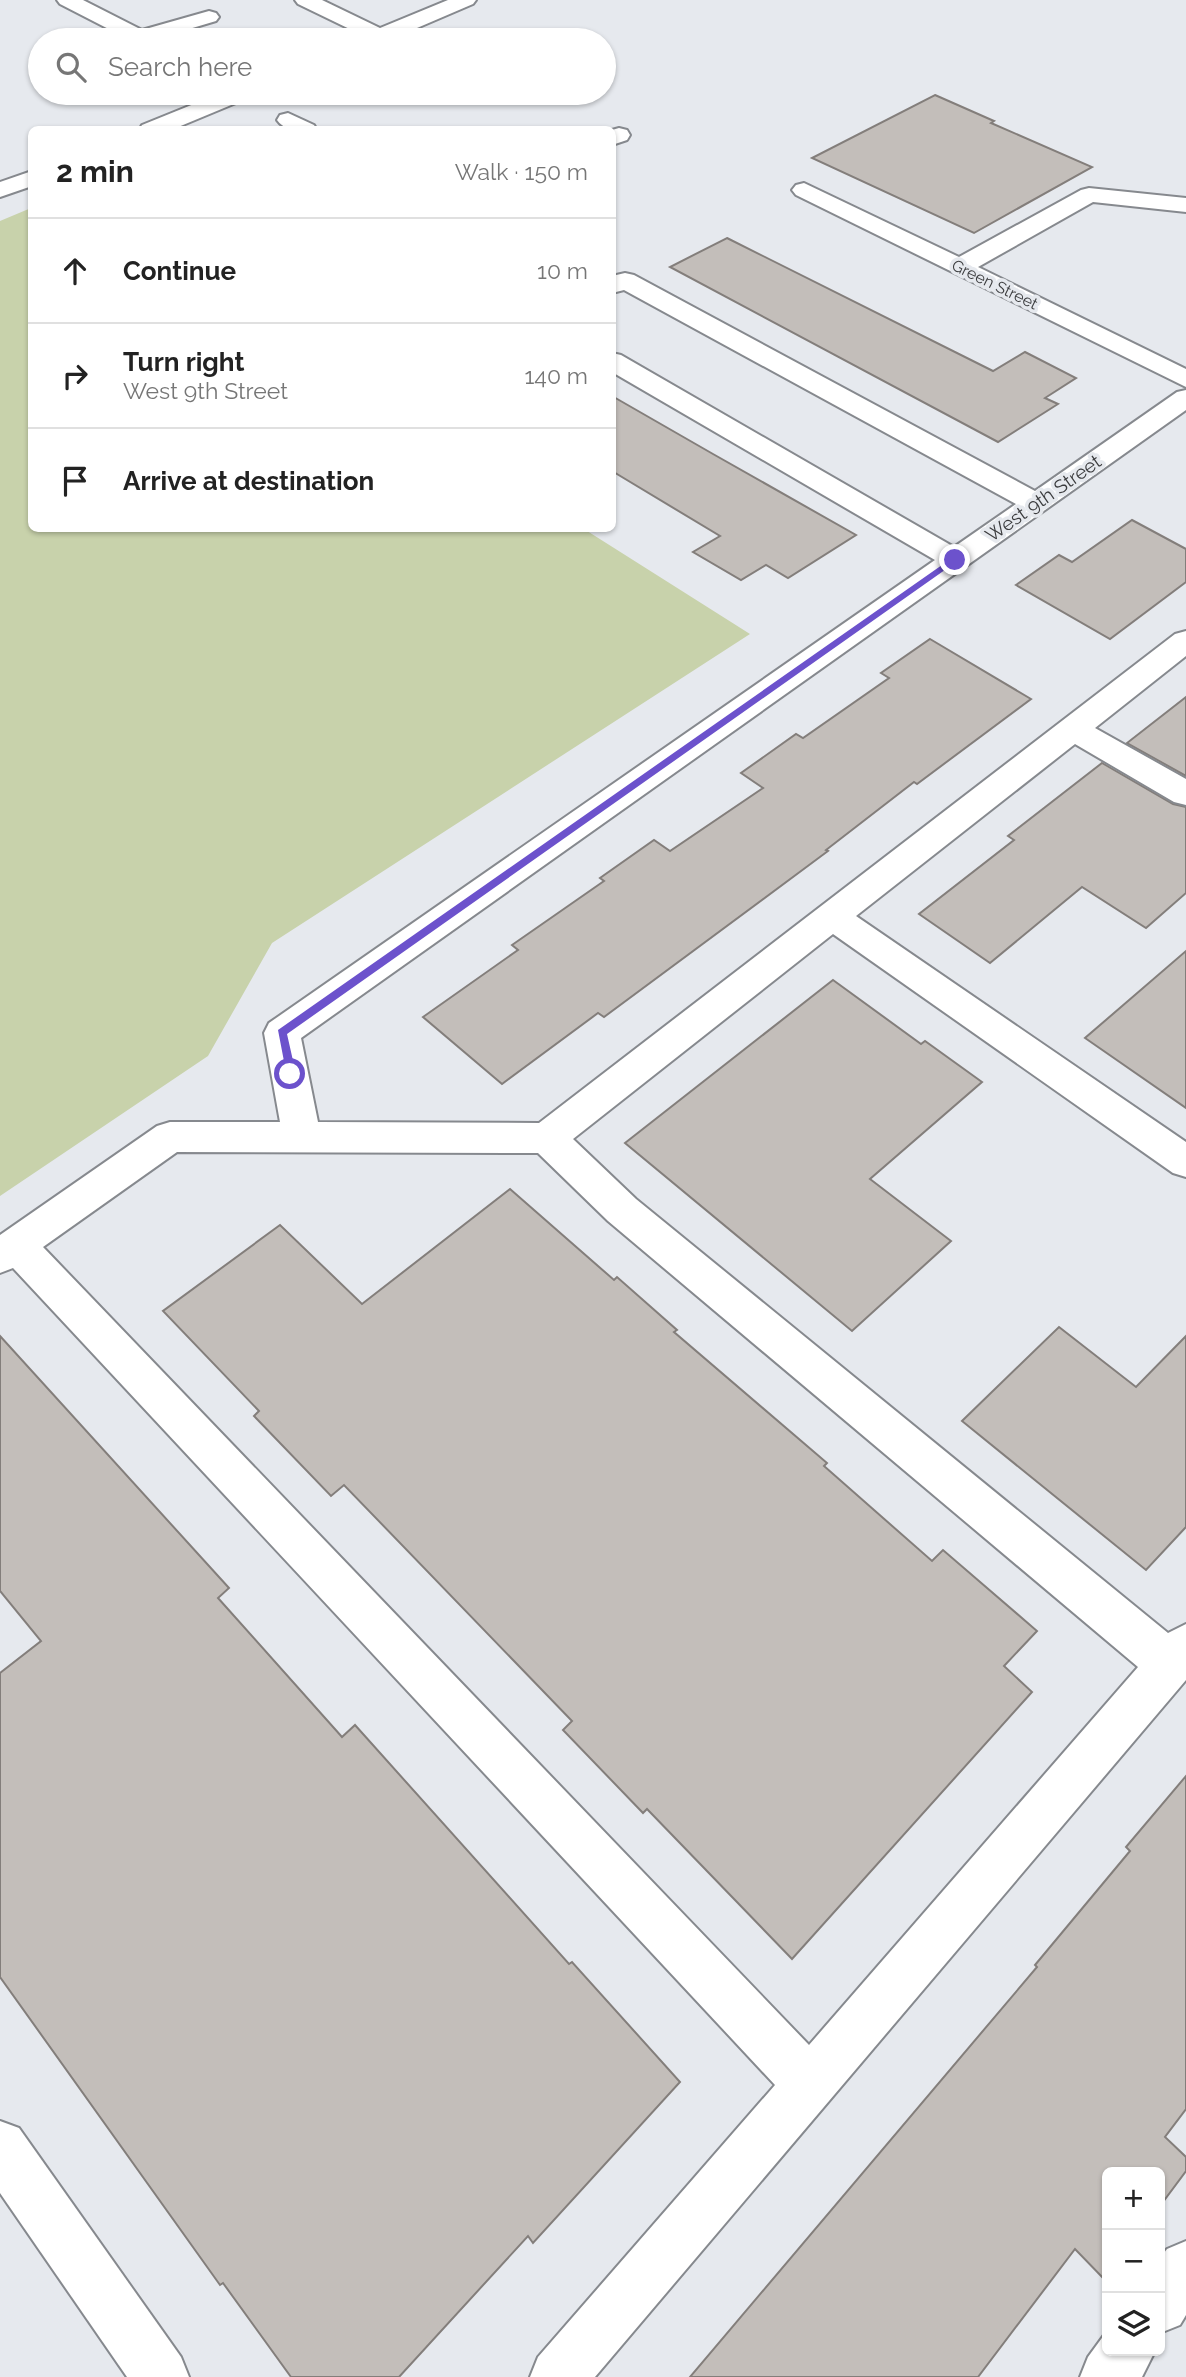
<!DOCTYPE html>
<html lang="en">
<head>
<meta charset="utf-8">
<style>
	body { margin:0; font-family:Raleway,sans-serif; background:#f2f2f2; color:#222 }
	.controls { position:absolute; right:21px; bottom:21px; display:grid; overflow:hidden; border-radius:10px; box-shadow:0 2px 5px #0004 }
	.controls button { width:63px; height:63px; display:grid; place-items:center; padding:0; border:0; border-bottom:2px solid #e0e0e0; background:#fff; color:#222; font:35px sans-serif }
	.stop { position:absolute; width:21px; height:21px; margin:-16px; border:5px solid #6c52cc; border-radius:50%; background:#fff }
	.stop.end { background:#6c52cc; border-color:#fff; box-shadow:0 2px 7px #0008 }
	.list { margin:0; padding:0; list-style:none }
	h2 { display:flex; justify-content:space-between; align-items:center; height:91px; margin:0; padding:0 28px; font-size:30px }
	h2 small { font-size:23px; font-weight:400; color:#767676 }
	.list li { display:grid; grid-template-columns:46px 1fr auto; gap:21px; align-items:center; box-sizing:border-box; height:105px; padding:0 28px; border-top:2px solid #e0e0e0 }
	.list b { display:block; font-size:26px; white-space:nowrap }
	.list p { margin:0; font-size:23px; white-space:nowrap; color:#767676 }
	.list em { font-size:23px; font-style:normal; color:#767676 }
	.icon { flex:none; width:38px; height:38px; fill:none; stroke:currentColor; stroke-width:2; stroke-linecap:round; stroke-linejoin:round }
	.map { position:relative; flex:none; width:1186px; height:2377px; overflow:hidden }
	.search { position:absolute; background:#fff; box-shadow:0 2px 5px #0004; left:28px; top:28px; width:588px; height:77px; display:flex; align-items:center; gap:18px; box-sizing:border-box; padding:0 24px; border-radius:38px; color:#767676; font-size:26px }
	.panel { position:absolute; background:#fff; box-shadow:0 2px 5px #0004; left:28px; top:126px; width:588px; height:406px; border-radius:10px }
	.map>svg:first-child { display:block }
	.green { fill:#c8d2ab }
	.building { fill:#c3beba; stroke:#837e7b; stroke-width:2 }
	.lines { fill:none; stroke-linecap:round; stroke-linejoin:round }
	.minor-casing { stroke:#86898e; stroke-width:4 }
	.minor { fill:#fff; fill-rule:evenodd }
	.route { fill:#6c52cc }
	.labels { text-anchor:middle; stroke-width:7; stroke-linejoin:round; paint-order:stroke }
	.far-street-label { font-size:16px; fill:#3b3c3e; stroke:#e6e9ee }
	.street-label { font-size:19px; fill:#3b3c3e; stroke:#e6e9ee }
</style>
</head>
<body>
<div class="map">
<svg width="1186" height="2377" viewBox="0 0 1186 2377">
	<rect width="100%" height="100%" fill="#e6e9ee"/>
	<path class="green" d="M31 208 32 528 584 529 750 634 272 943 208 1056 0 1196V221Z"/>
	<g class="building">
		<path d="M935 95 994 121 991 123 1092 167 974 233 812 158Z"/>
		<path d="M727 238 993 371 1025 352 1076 378 1045 398 1058 404 998 442 670 267Z"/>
		<path d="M612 396 713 454 856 535 788 578 766 565 741 580 693 552 720 536 612 471Z"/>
		<path d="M1132 520 1186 549V582L1110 639 1016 585 1059 555 1072 562Z"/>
		<path d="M930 639 1031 699 917 784 914 782 826 850 828 851 604 1017 598 1013 502 1084 423 1017 518 950 512 945 604 881 600 878 654 840 670 851 763 788 741 773 796 734 803 738 889 678 881 673Z"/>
		<path d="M1186 697V776L1127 743Z"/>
		<path d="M1102 763 1173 804 1186 807V893L1146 928 1082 887 990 963 919 914 1014 840 1008 836Z"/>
		<path d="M1186 951V1108L1085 1038Z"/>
		<path d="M833 980 921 1044 925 1041 982 1082 870 1179 951 1241 852 1331 625 1143Z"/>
		<path d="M510 1189 614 1280 617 1277 677 1330 674 1332 827 1463 824 1466 932 1561 943 1550 1037 1631 1004 1666 1032 1692 792 1959 647 1809 643 1813 563 1730 572 1721 344 1485 331 1496 254 1416 259 1411 163 1311 280 1225 362 1304Z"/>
		<path d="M1059 1327 1136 1387 1186 1336V1527L1146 1570 962 1421Z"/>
		<path d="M0 1336 229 1588 218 1598 342 1737 355 1725 569 1964 572 1962 680 2082 533 2243 528 2236 399 2377H291L223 2283 220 2285 0 1977V1673L41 1641 0 1591Z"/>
		<path d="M1186 1776V2109L1165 2137 1186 2157V2171L1160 2206V2172H1107V2276L1105 2280 1075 2249 978 2377H690L1037 1967 1035 1965 1130 1851 1126 1847Z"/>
	</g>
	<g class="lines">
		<g class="minor-casing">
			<g id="minor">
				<path d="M57 0H83L142 30 209 11 216 13 219 17 216 21 152 40H130L60 4Z"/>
				<path d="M295 0H322L380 28 448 0H476L473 4 389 40H359L362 35 298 4Z"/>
				<path d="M221 93H251L248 98 171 130H139L142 125Z"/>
				<path d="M288 113 314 125 317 130C302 130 286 133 277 120L280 115Z"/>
				<path d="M619 128 627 130 630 135 627 140 612 145V130Z"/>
				<path d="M32 171V186L0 197V182Z"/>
				<path d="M804 183 959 257 1081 190 1089 188 1186 198V212L1093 202 978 267 1186 369V387L796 195 792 190 796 185Z"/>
				<path d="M625 273 634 275 1035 491 1177 392 1186 390V410L301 1038 318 1122 539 1123 1175 634 1186 631V656L1095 728 1186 779V805L1174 802 1075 744 856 916 1186 1142V1177L1173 1173 833 934 573 1139 636 1199 1168 1633 1186 1624V1680L595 2377H530L538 2357 775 2085 13 1268 0 1273V1235L157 1126 170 1122H280L264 1033 269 1023 935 560 612 372V353L621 355 954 547 1016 504 624 290 612 293V276ZM177 1152 538 1153 608 1221 1138 1667 809 2045 43 1247Z"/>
				<path d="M0 2121 19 2128 181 2357 189 2377H127L0 2193Z"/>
				<path d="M1186 2241V2315L1180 2325 1160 2333V2258L1167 2249Z"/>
				<path d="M1107 2331V2351H1155L1142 2377H1080L1088 2357Z"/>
			</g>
		</g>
		<use href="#minor" class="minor"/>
	</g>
	<path class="route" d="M952 558 959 560 287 1034 296 1074 290 1079 287 1077 278 1030Z"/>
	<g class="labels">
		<g class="far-street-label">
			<text transform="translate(995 284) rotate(26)" y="6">Green Street</text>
		</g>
		<g class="street-label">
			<text transform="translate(1043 498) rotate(-35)" y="7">West 9th Street</text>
		</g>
	</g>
</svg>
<div class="controls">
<button>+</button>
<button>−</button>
<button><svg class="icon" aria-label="layers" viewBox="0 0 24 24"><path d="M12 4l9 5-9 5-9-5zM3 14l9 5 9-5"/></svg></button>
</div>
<div class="stop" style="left:290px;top:1074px"></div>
<div class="stop end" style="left:955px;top:560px"></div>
<div class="search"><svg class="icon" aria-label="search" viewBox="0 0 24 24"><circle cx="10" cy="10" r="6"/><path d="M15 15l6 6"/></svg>Search here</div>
<section class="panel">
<h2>2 min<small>Walk · 150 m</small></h2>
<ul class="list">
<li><svg class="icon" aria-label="ahead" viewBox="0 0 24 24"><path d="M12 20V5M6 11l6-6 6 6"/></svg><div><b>Continue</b></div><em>10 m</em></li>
<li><svg class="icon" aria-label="right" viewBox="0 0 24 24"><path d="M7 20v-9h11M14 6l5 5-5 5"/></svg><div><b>Turn right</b><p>West 9th Street</p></div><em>140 m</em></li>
<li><svg class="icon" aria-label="arrive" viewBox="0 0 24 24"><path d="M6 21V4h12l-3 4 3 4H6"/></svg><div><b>Arrive at destination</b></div></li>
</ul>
</section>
</div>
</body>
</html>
